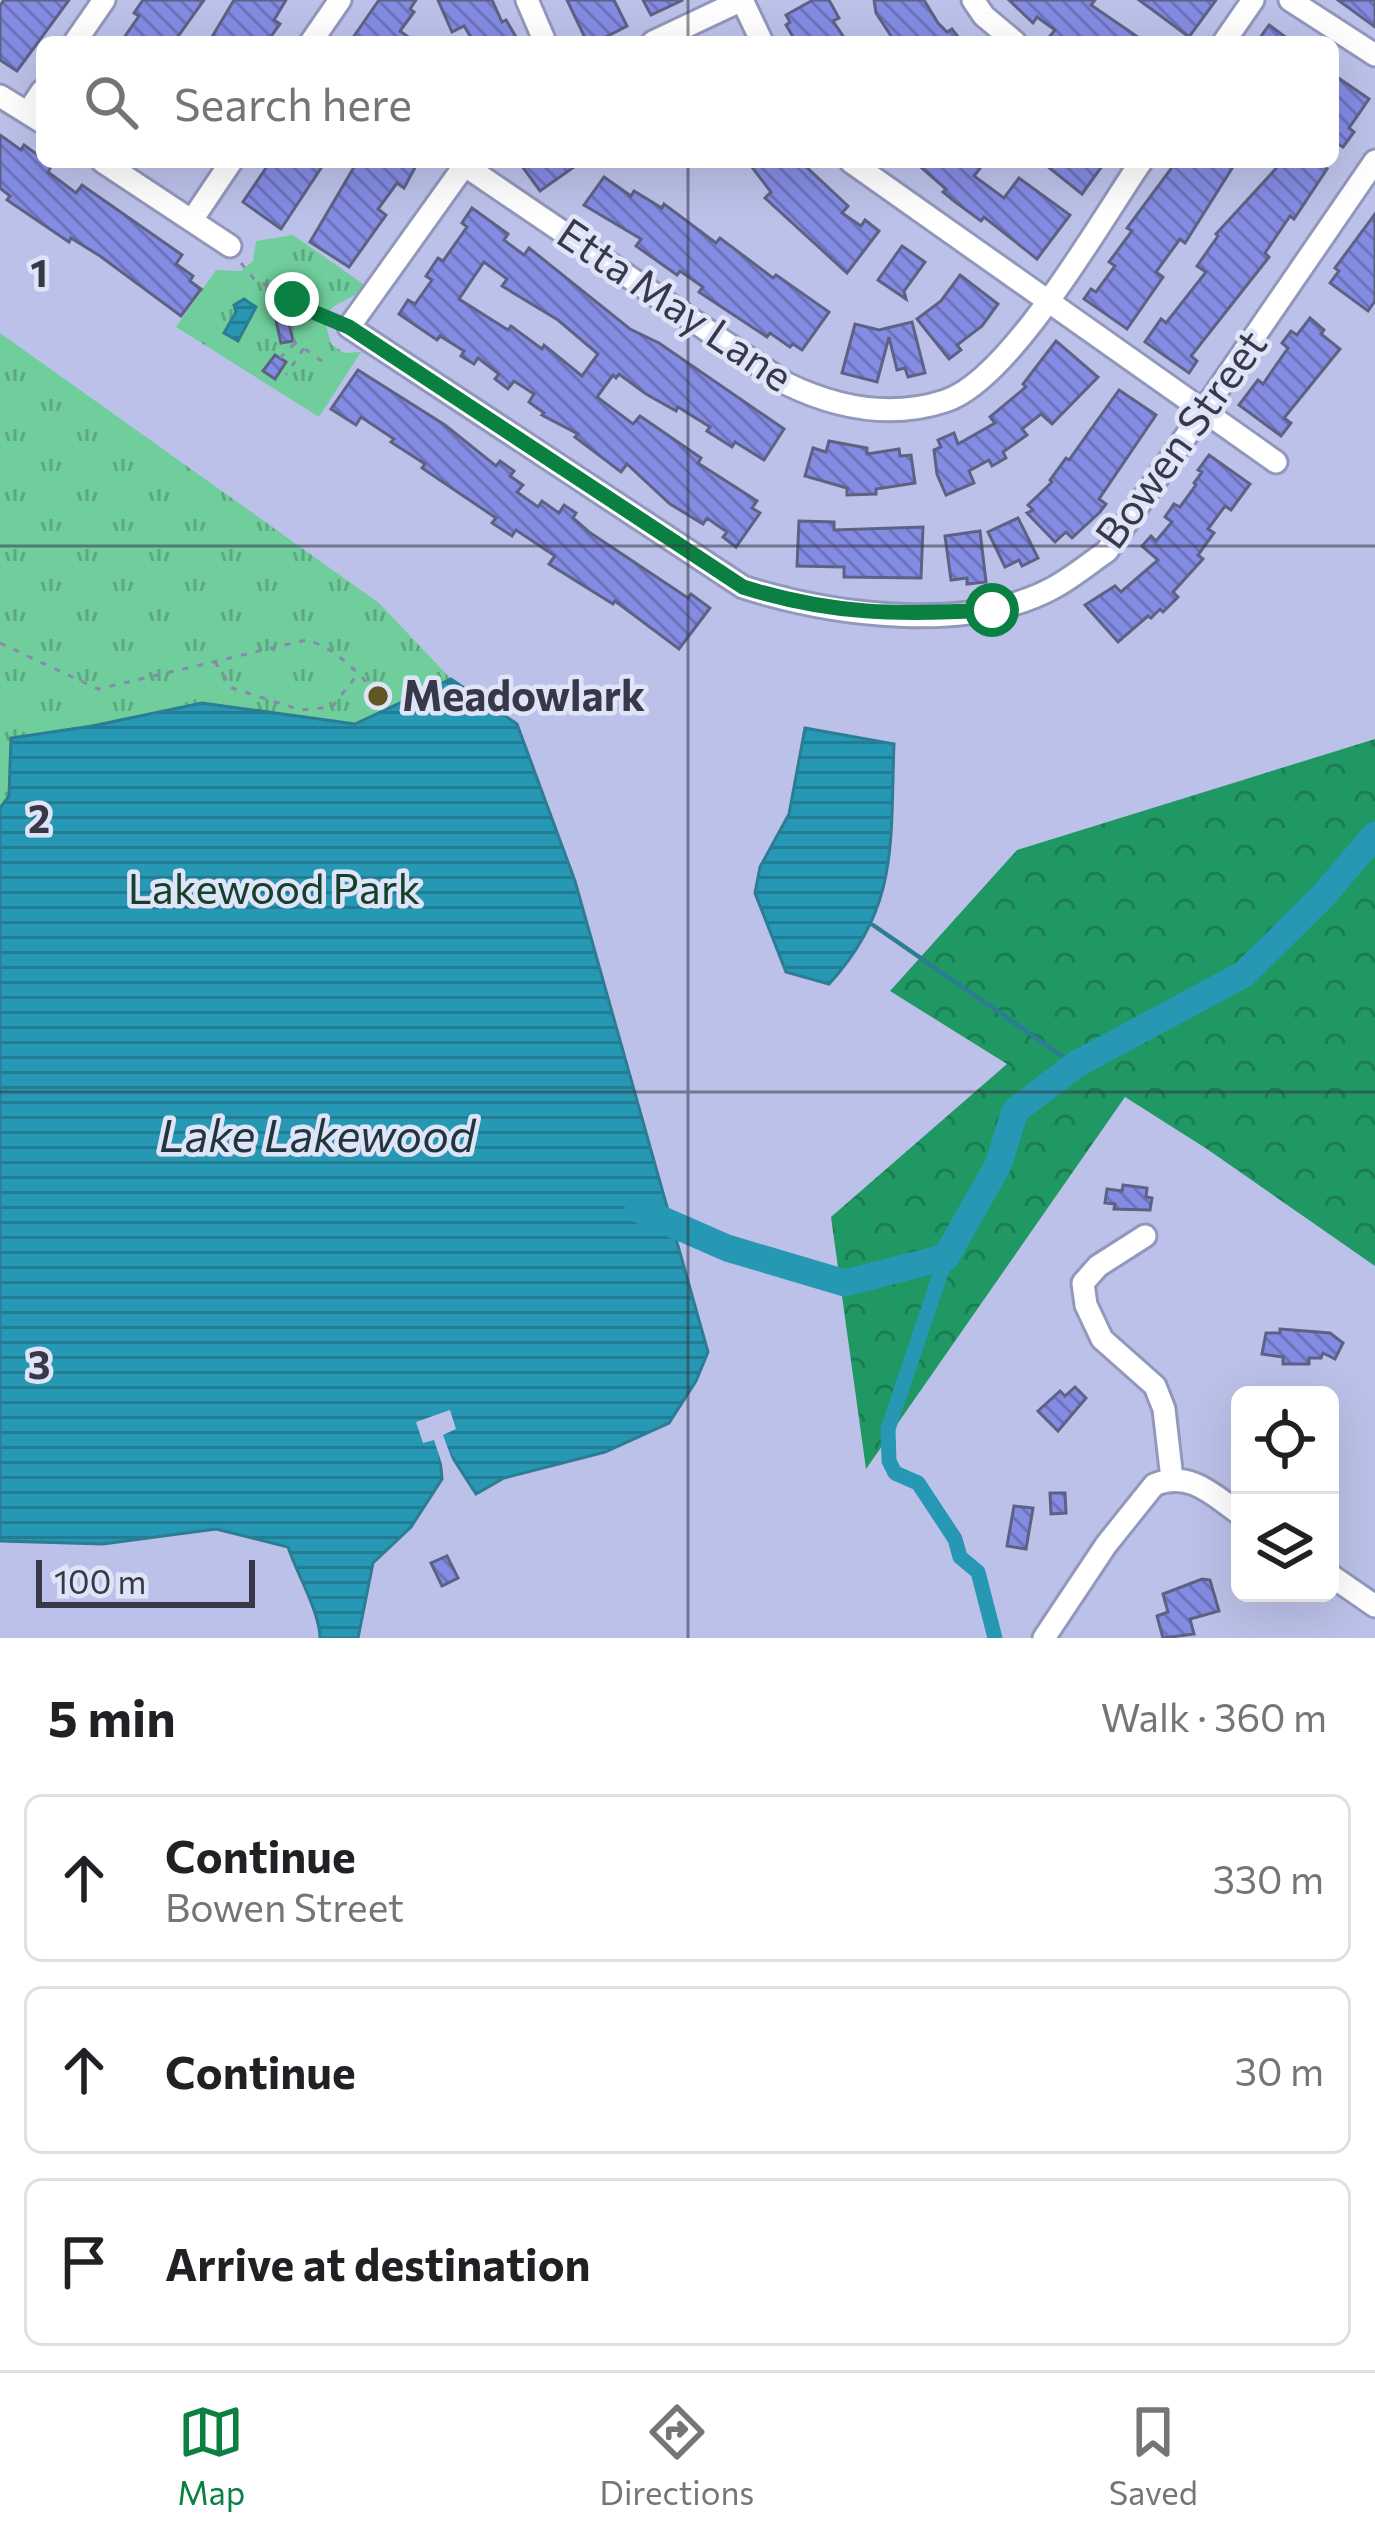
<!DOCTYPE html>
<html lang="en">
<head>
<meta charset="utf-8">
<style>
	body { margin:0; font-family:Commissioner,sans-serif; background:#f6f6f6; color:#202124 }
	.controls { position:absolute; right:36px; bottom:36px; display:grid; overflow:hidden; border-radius:18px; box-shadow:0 12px 48px #0002 }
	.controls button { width:108px; height:108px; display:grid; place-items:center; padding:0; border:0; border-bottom:3px solid #e0e0e0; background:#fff; color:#202124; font:60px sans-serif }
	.scale { position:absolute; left:36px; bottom:30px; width:219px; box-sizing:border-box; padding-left:12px; border:6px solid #373949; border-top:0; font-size:33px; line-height:42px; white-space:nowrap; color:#373949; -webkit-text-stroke:9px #e0e4f8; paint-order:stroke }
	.stop { position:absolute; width:36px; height:36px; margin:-27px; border:9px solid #0b8043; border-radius:50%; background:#fff }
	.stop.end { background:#0b8043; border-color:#fff; box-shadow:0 3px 12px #0008 }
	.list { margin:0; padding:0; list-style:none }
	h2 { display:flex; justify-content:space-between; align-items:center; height:156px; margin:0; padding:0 48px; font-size:51px }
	h2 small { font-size:39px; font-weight:400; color:#757577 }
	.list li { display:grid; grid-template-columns:78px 1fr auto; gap:36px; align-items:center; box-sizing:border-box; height:168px; margin:0 24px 24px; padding:0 24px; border:3px solid #e0e0e0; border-radius:18px }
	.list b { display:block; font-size:45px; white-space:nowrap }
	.list p { margin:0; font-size:39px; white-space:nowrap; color:#757577 }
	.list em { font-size:39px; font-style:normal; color:#757577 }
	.icon { flex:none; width:66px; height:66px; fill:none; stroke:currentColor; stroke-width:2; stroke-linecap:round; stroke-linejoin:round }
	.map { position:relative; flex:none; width:1375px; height:1638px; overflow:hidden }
	.search { position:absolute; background:#fff; box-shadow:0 12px 48px #0002; left:36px; right:36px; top:36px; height:132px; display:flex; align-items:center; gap:30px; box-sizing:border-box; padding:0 42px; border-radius:18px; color:#757577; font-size:45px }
	.sheet { height:732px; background:#fff }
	nav { display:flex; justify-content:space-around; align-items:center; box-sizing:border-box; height:168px; border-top:3px solid #e0e0e0; background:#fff; font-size:33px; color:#757577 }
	nav a { display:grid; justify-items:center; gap:6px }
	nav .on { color:#0b8043 }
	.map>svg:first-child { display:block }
	.grass { fill:url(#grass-tufts) }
	.forest { fill:url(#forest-crowns) }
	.water { fill:url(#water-rules); stroke:#2c7c94; stroke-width:3 }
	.pier { fill:#bcc1e9 }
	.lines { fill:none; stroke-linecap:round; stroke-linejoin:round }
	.stream { stroke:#2c7c94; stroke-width:4.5 }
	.canal { stroke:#2798b4; stroke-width:15 }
	.river { stroke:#2798b4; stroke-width:27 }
	.building { fill:url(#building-back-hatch); stroke:#5d6184; stroke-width:3; fill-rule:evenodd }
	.minor-casing { stroke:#9297bc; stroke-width:27 }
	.path { stroke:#878ba9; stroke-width:3; stroke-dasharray:6 9; stroke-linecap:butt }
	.minor { stroke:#fff; stroke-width:21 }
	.route { stroke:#0b8043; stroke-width:15 }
	.grid { fill:none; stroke:#373949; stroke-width:3; stroke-opacity:0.55 }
	.poi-dot { fill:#605723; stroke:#e0e4f8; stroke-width:4.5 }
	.labels { text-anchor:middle; stroke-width:9; stroke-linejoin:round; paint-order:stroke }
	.street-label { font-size:42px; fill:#373949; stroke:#e0e4f8 }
	.poi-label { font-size:42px; font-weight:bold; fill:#373949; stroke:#e0e4f8; text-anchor:start }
	.park-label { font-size:42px; fill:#14412b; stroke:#e0e4f8 }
	.water-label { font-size:45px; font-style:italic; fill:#1f363d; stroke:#e0e4f8 }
	.grid-label { font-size:39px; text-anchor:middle; font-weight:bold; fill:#373949; stroke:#e0e4f8; stroke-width:9; stroke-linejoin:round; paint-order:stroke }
</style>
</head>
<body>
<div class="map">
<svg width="1375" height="1638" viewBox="0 0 1375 1638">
	<defs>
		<pattern id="grass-tufts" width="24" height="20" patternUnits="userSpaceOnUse" patternTransform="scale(3)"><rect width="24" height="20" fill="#6fce9b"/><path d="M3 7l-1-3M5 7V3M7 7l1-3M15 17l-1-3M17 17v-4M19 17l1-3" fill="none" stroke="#5ca880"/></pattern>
		<pattern id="forest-crowns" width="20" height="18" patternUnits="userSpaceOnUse" patternTransform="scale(3)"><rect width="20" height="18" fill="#1f9863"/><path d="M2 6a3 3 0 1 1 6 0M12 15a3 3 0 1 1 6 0" fill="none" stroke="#1c7d54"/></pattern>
		<pattern id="water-rules" width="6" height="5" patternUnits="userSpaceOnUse" patternTransform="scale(3)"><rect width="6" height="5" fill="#2798b4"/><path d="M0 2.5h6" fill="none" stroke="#227d94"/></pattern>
		<pattern id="building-back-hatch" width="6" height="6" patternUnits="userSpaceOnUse" patternTransform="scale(3)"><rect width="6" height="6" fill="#848be3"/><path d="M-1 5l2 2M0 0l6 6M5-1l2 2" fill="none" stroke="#6d73ba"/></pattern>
	</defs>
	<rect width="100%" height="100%" fill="#bcc1e9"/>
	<g class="grass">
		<path d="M293 235 366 286C353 301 334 300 324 318L331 344 344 353 361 352 319 417 176 327 216 270 241 271 253 261 256 241Z"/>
		<path d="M0 333 379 603 451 679 517 724 575 881 0 1237Z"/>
	</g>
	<path class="forest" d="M1375 739V1266L1207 1149 1125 1097 866 1469 831 1217 1007 1064 890 991 1017 850Z"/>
	<g class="water">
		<path d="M244 299 256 307 238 341 224 333 236 312 234 305Z"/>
		<path d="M451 679 517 724 575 881 708 1352 696 1381 669 1423 605 1452 504 1478 476 1494 438 1435 442 1479 411 1527 373 1563 358 1638H320C320 1613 297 1574 288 1547L216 1529 103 1544 0 1541V808L9 796 11 738 92 726 202 703 355 724Z"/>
		<path d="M805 728 894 744C890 841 900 907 829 984L786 972 755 893 760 867 789 814Z"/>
	</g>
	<path class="pier" d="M450 1410 456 1429 443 1435 457 1473 446 1456V1476L434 1440 423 1443 416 1422Z"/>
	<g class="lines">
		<path class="stream" d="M873 925 1075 1065"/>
		<path class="canal" d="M946 1257 888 1429 889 1461 895 1473 918 1483 955 1539 960 1557 978 1572 995 1638"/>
		<path class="river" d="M638 1209 727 1248 845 1283 946 1257 998 1165 1015 1111 1075 1065 1244 974 1323 896 1375 835"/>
	</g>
	<g class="building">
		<path d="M4 0H69L17 71 0 60V6Z"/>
		<path d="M143 0H204L174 42H121L139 16 134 13Z"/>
		<path d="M234 0H286L274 20 280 24 267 42H209Z"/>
		<path d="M379 0H416L410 9 414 12 400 31 415 42H350Z"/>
		<path d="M438 0H492L502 22 506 20 519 42H474L464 26 452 32Z"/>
		<path d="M567 0H614L627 26 596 42H587Z"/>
		<path d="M643 0H683L651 15Z"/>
		<path d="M813 0H829L839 18 833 21 847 42H796L786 25 790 22 786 15Z"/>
		<path d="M874 0H924L938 23 947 32 952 29 962 42H895L876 13Z"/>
		<path d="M1009 0H1095L1091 5 1145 42H1057L1050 36 1055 30 1037 17 1033 23Z"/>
		<path d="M1139 0H1216L1189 37Z"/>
		<path d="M1338 0H1375V27Z"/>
		<path d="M1269 25 1292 42H1257Z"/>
		<path d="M1337 77 1369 99 1349 128 1354 132 1343 147 1333 141V84Z"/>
		<path d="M0 135 21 150 24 145 42 158V162L52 165 48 172 76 193 82 185 182 255 176 264 193 276 190 281 201 289 181 316 100 256 71 238 69 242 7 200 10 196 0 188Z"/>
		<path d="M270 162H325L281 229 243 202Z"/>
		<path d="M357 162H418L404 188 397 183 378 209 386 215 349 267 310 242Z"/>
		<path d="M519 162H581L540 191Z"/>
		<path d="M748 162H801L848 206 842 213 861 226 865 220 879 231 847 273 765 198 771 192Z"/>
		<path d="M915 162H975L981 167 974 176 1004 198 1019 178 1070 215 1037 259 984 217 981 221 954 201 943 192 946 189Z"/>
		<path d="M1042 162H1105L1082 194Z"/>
		<path d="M1176 162H1236L1185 243 1180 239 1156 272 1163 277 1127 329 1084 299 1091 289 1096 292 1115 266 1109 262 1132 231 1127 228Z"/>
		<path d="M1282 162H1317L1327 169 1294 219 1290 216 1265 253 1269 257 1191 356 1197 361 1189 373 1145 342 1161 319 1166 323 1206 272 1197 266 1218 236 1216 234Z"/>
		<path d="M604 177 631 196 634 191 662 208 664 204 716 243 720 238 773 278 776 275 829 312 802 350 793 344 790 347 770 333 767 337 711 300 699 292 703 287 680 271 677 275 636 246 641 239 584 205Z"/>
		<path d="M472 208 508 234 504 240 524 255 529 248 630 329 659 343 784 429 764 460 735 442 732 447 707 431 710 427 678 407 676 411 646 394 619 374 616 378 613 375 597 397 633 424 640 416 701 458 698 463 757 501 752 508 760 513 736 547 723 537 727 532 707 518 703 524 670 504 627 464 621 472 575 437 578 434 542 415 544 413 529 402 534 394 514 381 508 389 495 379 499 374 478 358 474 364 461 356 464 351 440 336 437 340 399 314 408 300 415 304 432 280 426 276 438 258 443 261 467 227 462 223ZM484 262 507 279 502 286 558 320 598 354 582 376 544 345 542 349 511 326 508 330 459 299Z"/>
		<path d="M1375 214V301L1368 311 1330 283 1339 271 1335 268Z"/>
		<path d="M902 246 925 262 904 291 906 299 878 280Z"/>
		<path d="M960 275 998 304 982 326 957 345 961 350 949 359 917 319 941 301Z"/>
		<path d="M287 314 293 341 281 343 275 316Z"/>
		<path d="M1310 318 1324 330 1321 334 1340 349 1284 418 1291 423 1281 436 1239 405 1258 380 1263 384 1288 348 1282 343 1291 331 1297 335Z"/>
		<path d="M912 322 925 373 908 377 905 368 897 370 889 337 877 382 842 373 855 324 879 330Z"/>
		<path d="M1056 341 1098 377 1052 424 1041 414 1022 429 1027 435 1003 452 1006 458 992 466 989 460 969 471 974 483 946 495 937 474 934 450 941 447 938 440 954 433 958 444 995 423 990 417 1026 387 1023 384Z"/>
		<path d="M275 355 286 362 275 379 263 371Z"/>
		<path d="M358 370 445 425 496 466 500 461 514 471 510 476 523 485 517 492 538 507 542 501 559 513 564 505 576 513 573 518 589 532 688 598 691 594 710 608 679 649 615 601 613 604 549 564 555 556 516 530 512 536 492 523 496 518 422 468 425 464 391 442 394 439 361 417 356 425 331 409Z"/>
		<path d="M1119 390 1156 415 1099 499 1106 504 1100 512 1072 538 1066 532 1055 542 1027 513 1033 510 1028 505 1052 482 1050 480 1066 458 1069 460Z"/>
		<path d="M829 441 867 448V454L899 449 900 456 911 455 915 483 876 489V494L847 495V488L805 476 813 448 826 452Z"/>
		<path d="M1209 455 1250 484 1231 510 1225 506 1208 529 1214 533 1198 555 1203 559 1173 592 1178 597 1163 612 1160 609 1151 618 1148 616 1118 642 1085 605 1115 586 1121 592 1158 560 1142 546 1151 536 1156 541 1172 522 1165 517 1174 504 1180 507 1196 485 1194 483 1202 472 1198 470Z"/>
		<path d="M1018 518 1038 558 1022 566 1019 560 1005 567 988 532Z"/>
		<path d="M799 521 834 522V530L923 527 921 578 844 577V567L797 566Z"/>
		<path d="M980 531 986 582 967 584V578L951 580 945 536Z"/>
		<path d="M1123 1185 1147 1188 1146 1197 1152 1198 1150 1210 1114 1209 1115 1204 1105 1203 1107 1189 1122 1191Z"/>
		<path d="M1280 1329 1330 1333 1343 1343 1335 1359 1323 1353 1321 1358H1309V1364H1283V1357L1262 1354 1266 1333H1280Z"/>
		<path d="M1075 1387 1086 1398 1058 1431 1038 1411 1060 1391 1065 1396Z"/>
		<path d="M1050 1493H1065L1066 1513 1051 1514Z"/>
		<path d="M1014 1506 1033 1508 1026 1549 1007 1546Z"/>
		<path d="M447 1556 458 1578 442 1586 431 1563Z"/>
		<path d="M1202 1579 1210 1580 1219 1611 1190 1619 1194 1634 1163 1638 1157 1616 1168 1612 1163 1594Z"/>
	</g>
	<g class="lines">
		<g class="minor-casing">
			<g id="minor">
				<path d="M527 0 545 42"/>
				<path d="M973 0 984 16 1015 42"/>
				<path d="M1290 0 1375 55"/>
				<path d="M75 42 104 0"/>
				<path d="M311 42 340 0"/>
				<path d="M653 42 742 0 762 42"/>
				<path d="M1224 42 1253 0"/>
				<path d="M0 96 42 122"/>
				<path d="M28 112 42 91"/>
				<path d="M103 162 230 246"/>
				<path d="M467 162 349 327 743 587C831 615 968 634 1053 588 1072 578 1090 563 1107 551L1375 161"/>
				<path d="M851 162 1276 462"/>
				<path d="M464 165 785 383C836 408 890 419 945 401 1010 381 1101 220 1141 162"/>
				<path d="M192 220 231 162"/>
				<path d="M1145 1236 1098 1266 1083 1283 1086 1305 1102 1339 1155 1386 1164 1409 1172 1479"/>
				<path d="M1330 1575 1375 1606"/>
				<path d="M1044 1638 1106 1545 1154 1485C1189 1470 1212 1494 1240 1514"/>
			</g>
		</g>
		<g class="path">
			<path d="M241 263 254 279 332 320"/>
			<path d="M285 295 295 343 304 348 286 375"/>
			<path d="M305 349 323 362"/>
			<path d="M280 358 294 344"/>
			<path d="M0 643 98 689 306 640C336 648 356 671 376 692"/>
			<path d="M215 662 232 688 301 710 332 707 357 675"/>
		</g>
		<use href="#minor" class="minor"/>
	</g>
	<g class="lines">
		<path class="route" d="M292 299 306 309 349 327 743 587C832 615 899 615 992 610"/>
	</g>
	<path class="grid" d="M688 0V42M688 162V1638M0 546H1375M0 1092H1375"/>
	<circle class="poi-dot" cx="378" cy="696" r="12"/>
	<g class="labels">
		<g class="street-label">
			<text transform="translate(675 305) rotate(34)" y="15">Etta May Lane</text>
			<text transform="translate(1181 439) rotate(-54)" y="15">Bowen Street</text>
		</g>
		<g class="poi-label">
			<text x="402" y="711">Meadowlark</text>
		</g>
		<g class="park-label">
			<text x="274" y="904">Lakewood Park</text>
		</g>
		<g class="water-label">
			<text x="317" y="1152">Lake Lakewood</text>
		</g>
	</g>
	<g class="grid-label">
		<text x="39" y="287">1</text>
		<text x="39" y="833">2</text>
		<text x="39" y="1379">3</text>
	</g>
</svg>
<div class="controls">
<button><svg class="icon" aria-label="locate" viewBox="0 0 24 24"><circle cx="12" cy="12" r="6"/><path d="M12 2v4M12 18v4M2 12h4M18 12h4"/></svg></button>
<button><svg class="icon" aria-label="layers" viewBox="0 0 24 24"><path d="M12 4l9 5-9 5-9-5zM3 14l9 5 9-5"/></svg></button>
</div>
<div class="scale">100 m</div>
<div class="stop" style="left:992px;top:610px"></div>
<div class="stop end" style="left:292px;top:299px"></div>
<div class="search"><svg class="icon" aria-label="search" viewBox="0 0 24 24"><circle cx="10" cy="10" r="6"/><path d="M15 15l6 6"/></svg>Search here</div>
</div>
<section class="sheet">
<h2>5 min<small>Walk · 360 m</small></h2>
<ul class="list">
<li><svg class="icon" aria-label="ahead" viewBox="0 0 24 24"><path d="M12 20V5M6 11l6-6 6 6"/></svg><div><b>Continue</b><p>Bowen Street</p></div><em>330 m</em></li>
<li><svg class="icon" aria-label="ahead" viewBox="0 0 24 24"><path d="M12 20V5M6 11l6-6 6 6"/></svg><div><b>Continue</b></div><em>30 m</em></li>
<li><svg class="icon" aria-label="arrive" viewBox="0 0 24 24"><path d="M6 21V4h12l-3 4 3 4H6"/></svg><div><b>Arrive at destination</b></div></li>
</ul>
</section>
<nav>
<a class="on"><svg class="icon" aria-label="map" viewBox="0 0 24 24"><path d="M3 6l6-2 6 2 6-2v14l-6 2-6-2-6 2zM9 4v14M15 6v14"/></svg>Map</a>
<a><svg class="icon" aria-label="directions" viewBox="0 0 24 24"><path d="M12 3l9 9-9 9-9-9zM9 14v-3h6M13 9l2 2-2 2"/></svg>Directions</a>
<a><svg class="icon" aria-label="saved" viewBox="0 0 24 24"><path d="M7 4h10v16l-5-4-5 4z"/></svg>Saved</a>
</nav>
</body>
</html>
